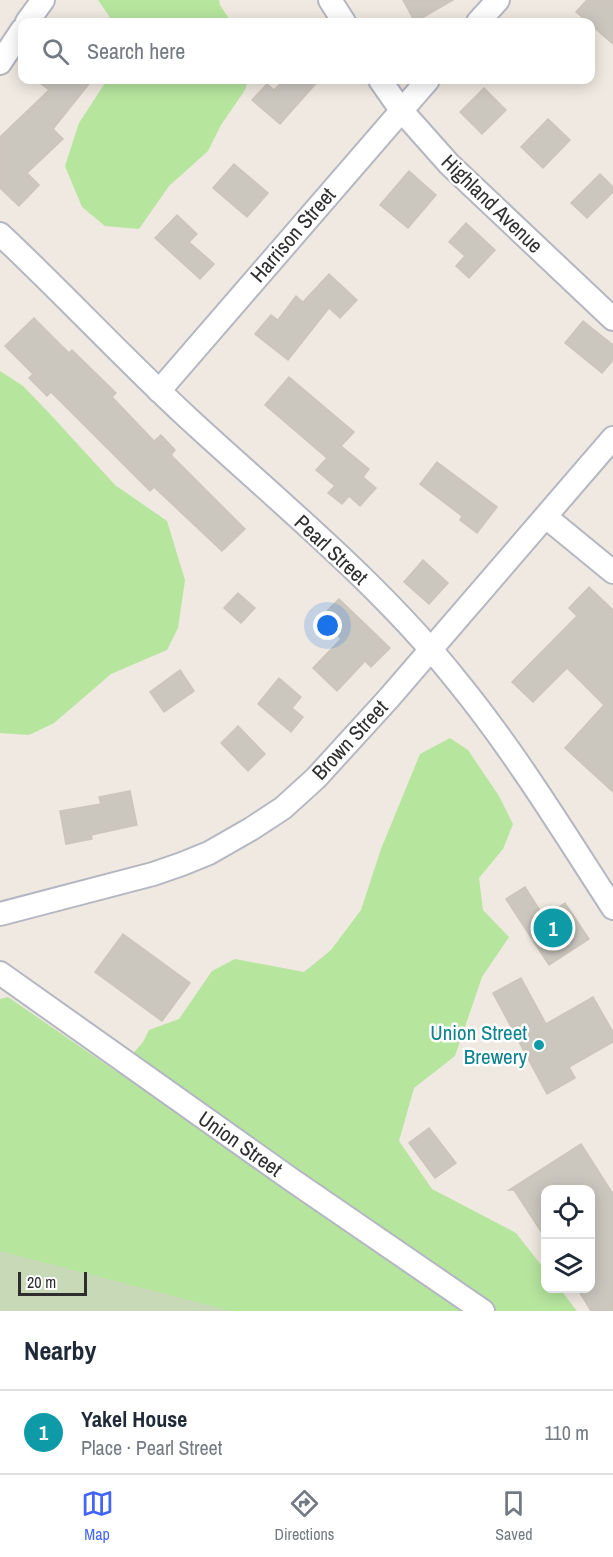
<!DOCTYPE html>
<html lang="en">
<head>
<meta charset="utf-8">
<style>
	body { margin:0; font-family:"Archivo Narrow",sans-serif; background:#f2f2f3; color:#1f2937 }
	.controls { position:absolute; right:18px; bottom:18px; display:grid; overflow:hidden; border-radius:12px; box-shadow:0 3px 15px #0003 }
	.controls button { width:54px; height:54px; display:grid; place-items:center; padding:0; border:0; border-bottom:2px solid #e0e1e3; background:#fff; color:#1f2937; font:30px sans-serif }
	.scale { position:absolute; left:18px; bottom:15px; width:69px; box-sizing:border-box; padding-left:6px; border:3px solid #2e2e2e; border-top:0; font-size:16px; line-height:21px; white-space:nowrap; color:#2e2e2e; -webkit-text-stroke:4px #fff; paint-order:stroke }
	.you { position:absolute; left:328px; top:626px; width:21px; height:21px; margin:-15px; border:4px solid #fff; border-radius:50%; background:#1a73e8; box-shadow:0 0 0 9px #1a73e833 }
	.badge { display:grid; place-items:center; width:39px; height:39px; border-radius:50%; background:#4264fb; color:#fff; font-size:20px; font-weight:700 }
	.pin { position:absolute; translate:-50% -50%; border:3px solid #fff; box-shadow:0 2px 6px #0006 }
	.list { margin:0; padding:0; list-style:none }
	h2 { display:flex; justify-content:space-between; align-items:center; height:78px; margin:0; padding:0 24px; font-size:26px }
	h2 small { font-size:20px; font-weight:400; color:#747a83 }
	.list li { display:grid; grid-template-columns:39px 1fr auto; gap:18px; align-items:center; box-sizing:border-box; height:84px; padding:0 24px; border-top:2px solid #e0e1e3 }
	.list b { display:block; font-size:22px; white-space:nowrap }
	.list p { margin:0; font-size:20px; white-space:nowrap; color:#747a83 }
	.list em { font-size:20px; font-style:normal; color:#747a83 }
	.icon { flex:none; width:33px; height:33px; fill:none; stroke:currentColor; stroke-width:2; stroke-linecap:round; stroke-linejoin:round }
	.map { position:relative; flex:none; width:613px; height:1311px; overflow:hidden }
	.search { position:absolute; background:#fff; box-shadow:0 3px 15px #0003; left:18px; right:18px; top:18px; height:66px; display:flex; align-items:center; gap:15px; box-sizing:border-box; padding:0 21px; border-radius:12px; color:#747a83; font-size:22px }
	.sheet { height:162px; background:#fff }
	nav { display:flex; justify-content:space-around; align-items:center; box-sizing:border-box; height:84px; border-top:2px solid #e0e1e3; background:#fff; font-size:16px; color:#747a83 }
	nav a { display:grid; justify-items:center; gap:3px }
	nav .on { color:#4264fb }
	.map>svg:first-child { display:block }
	.green { fill:#b6e59e }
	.cemetery { fill:#c8d9b8 }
	.building { fill:#cbc7bf; stroke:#cbc5ba; stroke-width:1.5 }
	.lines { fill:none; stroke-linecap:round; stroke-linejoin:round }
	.minor-casing { stroke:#b4b7c1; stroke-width:26 }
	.minor { stroke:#fff; stroke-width:22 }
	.culture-dot { fill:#0f9aa8; stroke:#fff; stroke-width:2 }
	.labels { text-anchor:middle; stroke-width:5; stroke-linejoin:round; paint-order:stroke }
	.street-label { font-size:21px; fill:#2e2e2e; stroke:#fff }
	.culture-label { font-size:21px; fill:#0d838f; stroke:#fff; text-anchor:end }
</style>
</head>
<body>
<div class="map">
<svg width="613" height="1311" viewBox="0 0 613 1311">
	<rect width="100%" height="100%" fill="#efe9e1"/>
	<g class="green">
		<path d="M98 0H219L220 5 231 22H113Z"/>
		<path d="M107 80H248L245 90 221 125 208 151 169 186 139 229 105 226 82 207 65 166 79 123Z"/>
		<path d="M0 371 23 386 50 414 115 485 167 521 185 580 178 628 167 650 111 674 54 723 29 735 0 733Z"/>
		<path d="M450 738 468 750 499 796 513 824 503 849 479 878 483 910 509 937 482 977 455 1056 414 1088 399 1141 432 1189 516 1233 545 1270 546 1288 560 1289 577 1311H0V999L8 997 117 1072 143 1042 149 1030 179 1019 212 971 235 959 304 972 331 950 361 910 381 849 420 754Z"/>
	</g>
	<path class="cemetery" d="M0 1251 231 1311H0Z"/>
	<g class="building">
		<path d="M403 0H453L415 22Z"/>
		<path d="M587 0H613V44L591 25V22H588L576 12Z"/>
		<path d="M36 80H92L53 129 63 139 27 173 39 185 19 206 0 188V137L49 90Z"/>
		<path d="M284 80H319L280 124 252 100 267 84 274 90Z"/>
		<path d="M484 88 506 110 482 134 460 112Z"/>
		<path d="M548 119 570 140 543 168 521 147Z"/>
		<path d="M234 164 268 193 247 217 213 188Z"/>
		<path d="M409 171 436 195 408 228 380 205Z"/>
		<path d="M600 174 613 187V192L587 218 571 203Z"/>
		<path d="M177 215 197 234 189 242 214 264 200 279 155 238Z"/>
		<path d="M466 223 495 250 469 278 456 266 465 256 449 242Z"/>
		<path d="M329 274 357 300 340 318 329 308 288 360 255 334 271 315 278 320 296 296 303 302Z"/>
		<path d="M34 318 69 353 72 350 116 393 112 397 154 441 161 435 175 450 171 455 245 529 222 551 154 487 150 491 51 392 47 396 29 378 33 374 5 346Z"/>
		<path d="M583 321 613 345V360L602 373 565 343Z"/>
		<path d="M289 377 354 432 341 446 369 469 363 477 376 488 360 506 349 496 342 504 328 493 335 486 316 470 327 458 265 405Z"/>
		<path d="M437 462 497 507 477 533 460 520 462 516 420 484Z"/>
		<path d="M423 560 448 583 429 604 404 582Z"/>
		<path d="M589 587 613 610V792L565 748 604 705 567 668 533 702 512 682 577 616 569 608Z"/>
		<path d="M238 593 255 608 241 623 224 608Z"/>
		<path d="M339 599 390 648 371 667 365 661 337 691 313 668 341 639 320 618Z"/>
		<path d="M180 670 194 691 164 712 150 692Z"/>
		<path d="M279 678 301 697 292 708 303 717 291 732 258 704Z"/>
		<path d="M238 726 265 754 248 771 221 743Z"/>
		<path d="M130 791 137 825 91 835 92 839 66 844 60 811 101 804 99 797Z"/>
		<path d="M525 887 544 917 565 903 589 939 549 965 506 899Z"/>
		<path d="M123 934 190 983 162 1021 95 972Z"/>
		<path d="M521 978 546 1024 593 997 613 1032V1042L569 1067 575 1078 547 1094 493 993Z"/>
		<path d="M429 1128 456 1163 435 1178 409 1143Z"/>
		<path d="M581 1144 613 1194V1311H591L577 1288H591V1190H546V1239L514 1190H509Z"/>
	</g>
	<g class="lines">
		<g class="minor-casing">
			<g id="minor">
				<path d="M330 0 344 22"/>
				<path d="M27 22 43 0"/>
				<path d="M478 22 498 0"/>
				<path d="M0 63 22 30"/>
				<path d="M380 80 401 110 449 164 613 319"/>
				<path d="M0 234C64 294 123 358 188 418 278 501 381 585 457 681 515 752 563 831 613 908"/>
				<path d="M159 391 428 80"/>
				<path d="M546 517 613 572"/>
				<path d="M0 914 153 874 182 864 209 853 251 829 283 808 316 778 389 698 613 438"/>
				<path d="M0 973 292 1180 483 1311"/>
			</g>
		</g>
		<use href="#minor" class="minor"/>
	</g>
	<circle class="culture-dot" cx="539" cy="1045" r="6"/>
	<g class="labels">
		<g class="street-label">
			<text transform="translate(492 204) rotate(44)" y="7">Highland Avenue</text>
			<text transform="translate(293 235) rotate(-49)" y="7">Harrison Street</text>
			<text transform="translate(331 550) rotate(43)" y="7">Pearl Street</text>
			<text transform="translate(350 740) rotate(-47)" y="7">Brown Street</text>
			<text transform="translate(240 1144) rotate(35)" y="7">Union Street</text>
		</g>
		<g class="culture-label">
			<text x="527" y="1040">Union Street<tspan x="527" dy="24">Brewery</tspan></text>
		</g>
	</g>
</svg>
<div class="controls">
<button><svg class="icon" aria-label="locate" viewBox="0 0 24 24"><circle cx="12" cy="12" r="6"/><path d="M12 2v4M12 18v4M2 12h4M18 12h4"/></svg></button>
<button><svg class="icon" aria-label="layers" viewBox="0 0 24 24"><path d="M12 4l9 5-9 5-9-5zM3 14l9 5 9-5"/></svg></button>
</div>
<div class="scale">20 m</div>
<div class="you"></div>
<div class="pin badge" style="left:553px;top:928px;background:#0f9aa8">1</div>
<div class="search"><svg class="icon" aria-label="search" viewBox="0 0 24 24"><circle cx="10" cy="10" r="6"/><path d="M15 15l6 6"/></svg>Search here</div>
</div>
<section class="sheet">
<h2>Nearby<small></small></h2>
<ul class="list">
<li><span class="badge" style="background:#0f9aa8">1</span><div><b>Yakel House</b><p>Place · Pearl Street</p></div><em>110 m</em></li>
</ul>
</section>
<nav>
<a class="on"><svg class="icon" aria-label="map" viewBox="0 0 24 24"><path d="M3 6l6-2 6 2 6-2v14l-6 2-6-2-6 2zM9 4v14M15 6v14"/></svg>Map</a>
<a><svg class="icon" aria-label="directions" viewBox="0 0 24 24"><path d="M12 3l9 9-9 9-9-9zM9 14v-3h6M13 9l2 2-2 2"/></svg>Directions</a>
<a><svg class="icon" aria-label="saved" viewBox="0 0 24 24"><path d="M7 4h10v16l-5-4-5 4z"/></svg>Saved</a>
</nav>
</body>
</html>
